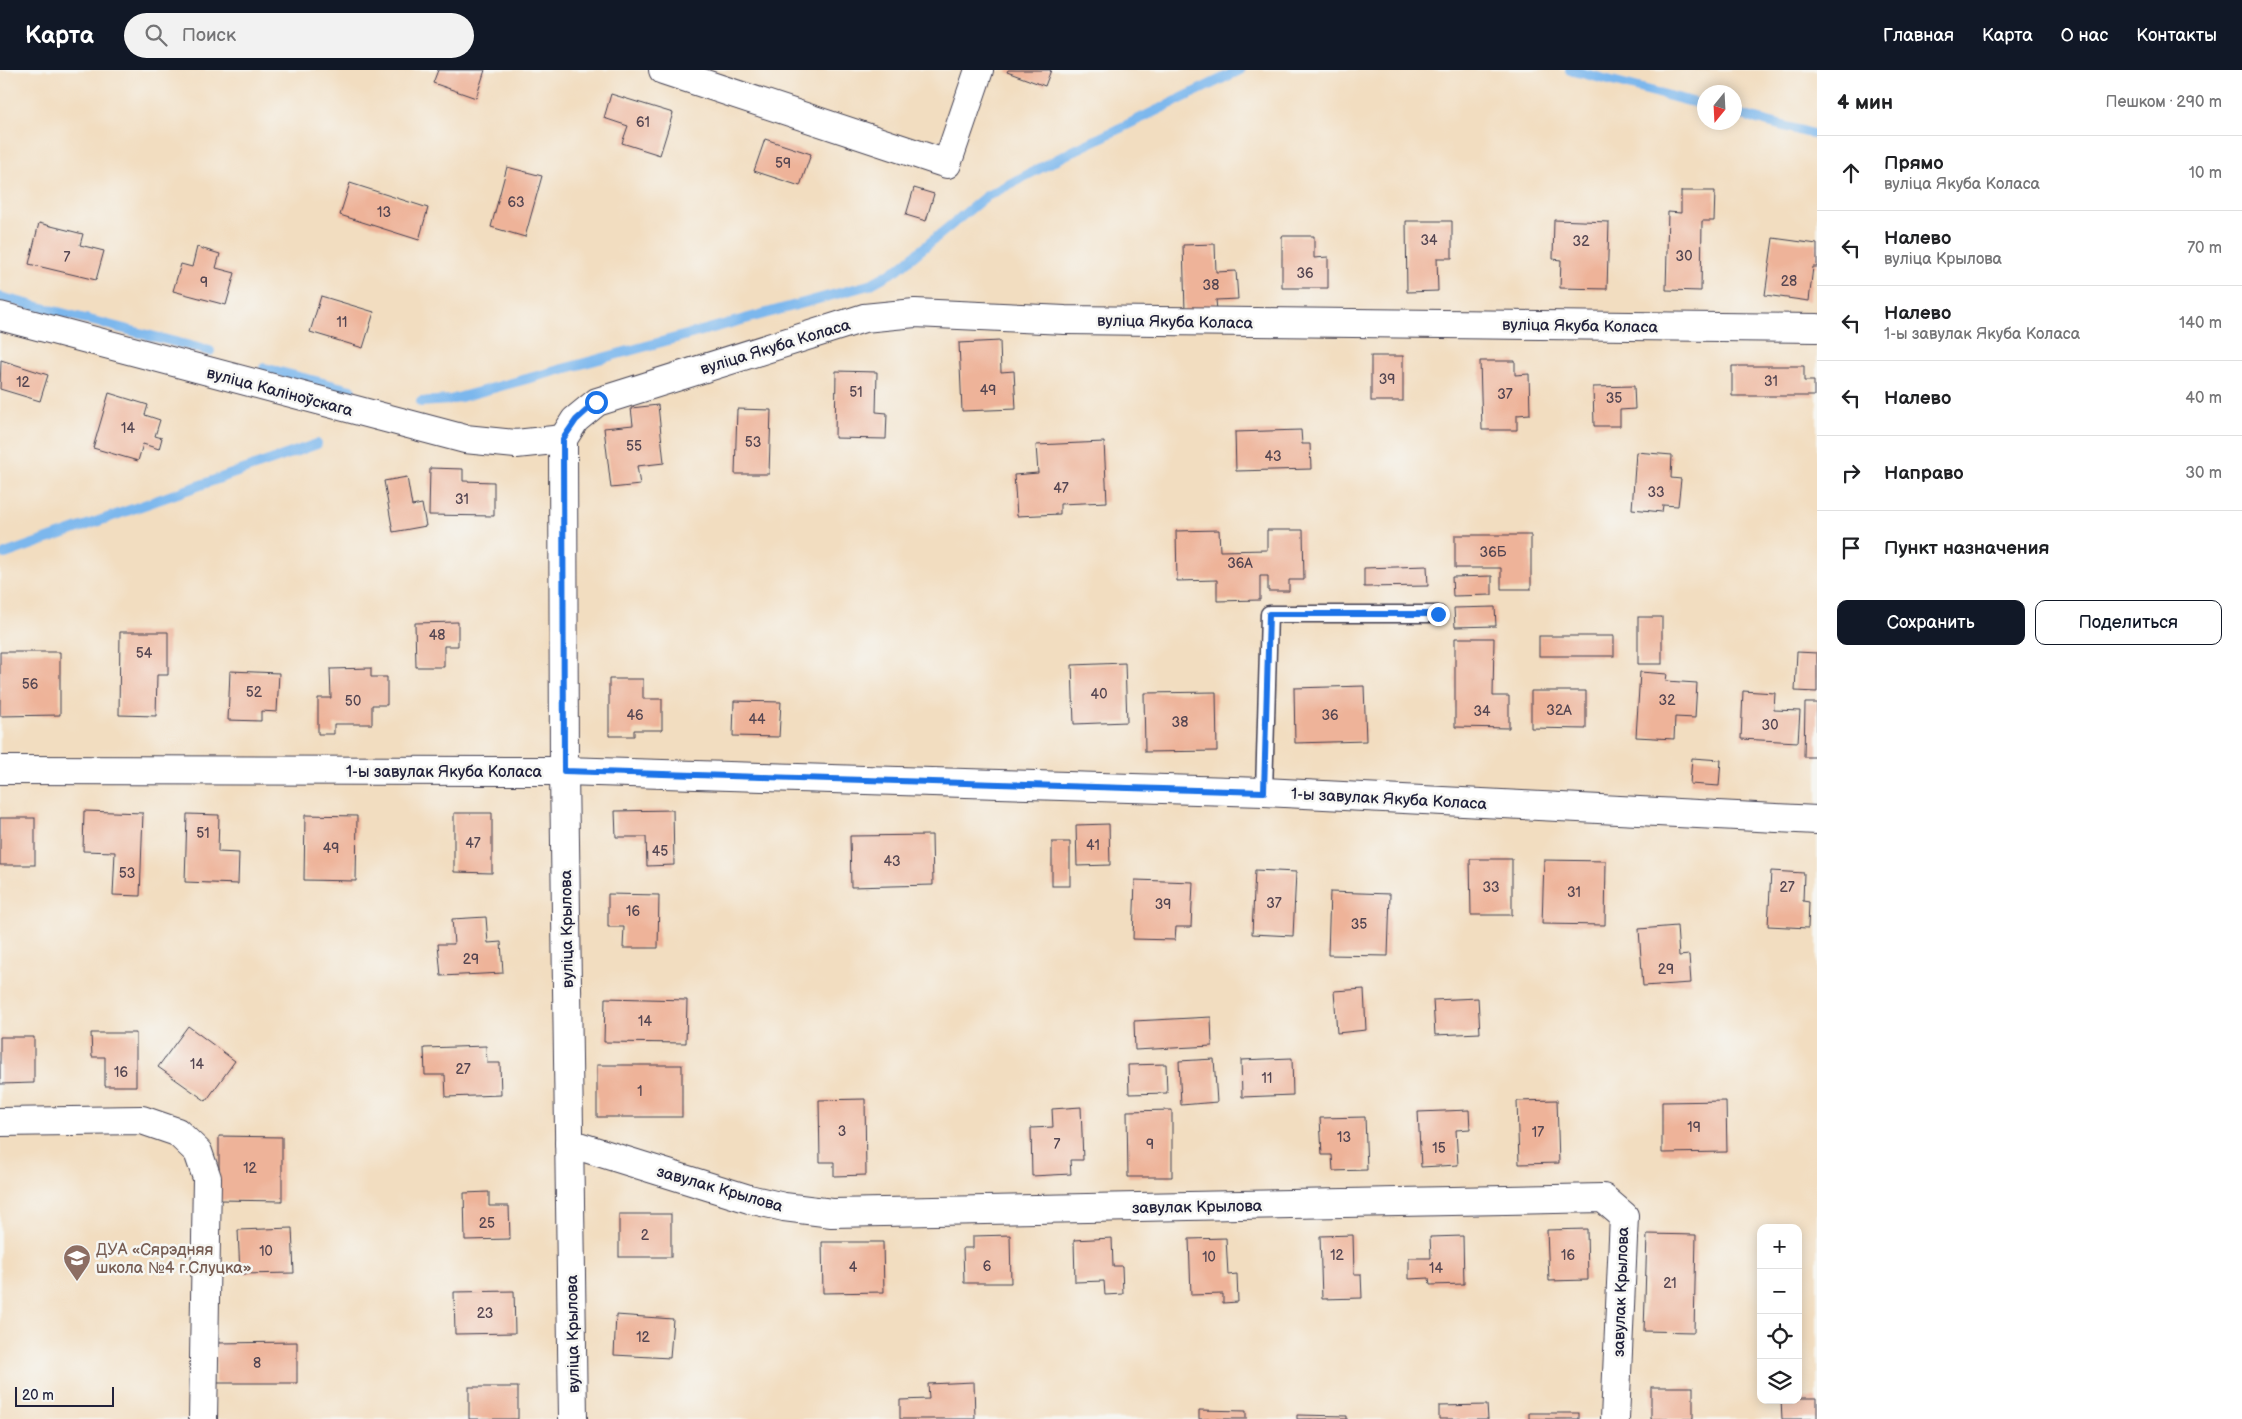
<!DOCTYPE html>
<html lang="ru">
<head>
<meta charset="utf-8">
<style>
	body { margin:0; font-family:"Balsamiq Sans",sans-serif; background:#f2f2f2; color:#202124 }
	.controls { position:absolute; right:15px; bottom:15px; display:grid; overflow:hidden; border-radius:10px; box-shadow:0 2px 12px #0003 }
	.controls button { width:45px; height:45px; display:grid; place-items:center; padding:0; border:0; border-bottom:1px solid #e0e0e0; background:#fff; color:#202124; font:25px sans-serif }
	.compass { position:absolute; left:1697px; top:15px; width:45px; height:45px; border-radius:50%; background:#fff; box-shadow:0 2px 12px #0003; rotate:198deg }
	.scale { position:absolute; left:15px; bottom:12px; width:99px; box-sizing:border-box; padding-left:5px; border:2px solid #22223b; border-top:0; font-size:14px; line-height:18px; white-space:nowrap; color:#22223b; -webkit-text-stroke:4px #f6f6f2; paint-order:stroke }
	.stop { position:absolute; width:15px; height:15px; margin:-11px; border:4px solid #1a73e8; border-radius:50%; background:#fff }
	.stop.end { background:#1a73e8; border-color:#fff; box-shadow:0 1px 5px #0008 }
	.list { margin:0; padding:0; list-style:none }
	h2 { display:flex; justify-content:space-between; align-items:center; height:65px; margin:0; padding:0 20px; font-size:21px }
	h2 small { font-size:16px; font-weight:400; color:#757577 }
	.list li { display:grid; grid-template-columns:32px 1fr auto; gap:15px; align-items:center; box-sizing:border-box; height:75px; padding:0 20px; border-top:1px solid #e0e0e0 }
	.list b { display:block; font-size:19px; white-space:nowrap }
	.list p { margin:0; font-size:16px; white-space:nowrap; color:#757577 }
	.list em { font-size:16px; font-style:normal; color:#757577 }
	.actions { display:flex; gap:10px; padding:15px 20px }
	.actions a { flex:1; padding:11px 0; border:1px solid #111827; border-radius:10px; text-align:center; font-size:18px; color:#111827 }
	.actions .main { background:#111827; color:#fff }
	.icon { flex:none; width:28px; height:28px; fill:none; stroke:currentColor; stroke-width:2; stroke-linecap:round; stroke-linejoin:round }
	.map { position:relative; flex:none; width:1817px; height:1349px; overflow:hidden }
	header { display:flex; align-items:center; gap:30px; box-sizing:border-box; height:70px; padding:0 25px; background:#111827; color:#fff }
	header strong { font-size:24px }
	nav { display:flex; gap:28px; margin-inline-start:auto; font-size:18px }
	.search { width:350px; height:45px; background:#f2f2f2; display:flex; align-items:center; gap:12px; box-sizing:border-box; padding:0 18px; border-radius:28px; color:#757577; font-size:19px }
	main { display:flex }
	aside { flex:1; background:#fff }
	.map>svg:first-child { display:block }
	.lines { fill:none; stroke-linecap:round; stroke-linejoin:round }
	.stream { stroke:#7bb7ed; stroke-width:10 }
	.building { fill:#eeb399 }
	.lane-casing { stroke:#413e4f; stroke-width:19 }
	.street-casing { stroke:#413e4f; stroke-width:30 }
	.lane { stroke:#fff; stroke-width:16 }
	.street { stroke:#fff; stroke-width:28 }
	.route { stroke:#1a73e8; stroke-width:6 }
	.labels { text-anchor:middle; stroke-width:5; stroke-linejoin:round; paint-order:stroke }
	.number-label { font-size:14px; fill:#554652 }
	.street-label { font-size:16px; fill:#22223b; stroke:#f6f6f2 }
	.education-label { font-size:16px; fill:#785e54; stroke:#f6f6f2; text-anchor:start }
</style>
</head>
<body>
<header>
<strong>Карта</strong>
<div class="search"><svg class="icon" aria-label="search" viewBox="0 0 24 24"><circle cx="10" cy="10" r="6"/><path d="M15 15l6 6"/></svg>Поиск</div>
<nav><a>Главная</a><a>Карта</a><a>О нас</a><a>Контакты</a></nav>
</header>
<main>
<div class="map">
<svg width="1817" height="1349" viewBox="0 0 1817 1349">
	<rect width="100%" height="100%" fill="#f6f6f2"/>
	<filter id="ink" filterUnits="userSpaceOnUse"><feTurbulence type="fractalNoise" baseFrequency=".02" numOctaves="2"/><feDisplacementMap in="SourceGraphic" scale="10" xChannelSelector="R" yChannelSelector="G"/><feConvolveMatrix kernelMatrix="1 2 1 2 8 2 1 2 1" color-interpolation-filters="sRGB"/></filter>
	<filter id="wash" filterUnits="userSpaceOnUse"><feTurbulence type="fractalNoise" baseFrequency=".0096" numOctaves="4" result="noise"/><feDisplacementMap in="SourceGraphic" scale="20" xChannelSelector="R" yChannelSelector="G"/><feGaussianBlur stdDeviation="1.12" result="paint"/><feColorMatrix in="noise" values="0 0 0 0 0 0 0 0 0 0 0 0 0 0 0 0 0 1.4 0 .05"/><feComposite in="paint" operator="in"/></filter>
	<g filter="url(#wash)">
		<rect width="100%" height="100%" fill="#f2ddc0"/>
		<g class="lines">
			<g class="stream">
				<path d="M1570 0 1704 35"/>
				<path d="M1734 43 1817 65"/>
				<path d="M0 227 210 281"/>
				<path d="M264 298 351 320"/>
				<path d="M421 332 450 330 869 215 898 199 985 127 1073 81 1240 0"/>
				<path d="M5 484 317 374"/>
			</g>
		</g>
		<g id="blocks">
			<g class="building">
				<path d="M438 0H485L476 28 433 13Z"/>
				<path d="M1008 0H1051L1045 16 1007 2Z"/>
				<path d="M611 24 673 43 660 85 622 73 628 56 604 48Z"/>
				<path d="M765 69 811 84 800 116 754 101Z"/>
				<path d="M507 97 542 106 525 167 491 157Z"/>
				<path d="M350 113 428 138 419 170 340 145Z"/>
				<path d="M914 118 934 124 926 151 906 145Z"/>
				<path d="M1681 121H1715L1714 151H1702L1701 221 1666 220 1668 142 1681 143Z"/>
				<path d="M1554 150 1609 152 1607 219 1560 218 1561 190 1553 189Z"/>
				<path d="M1406 151H1452V188H1437L1438 221 1407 222Z"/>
				<path d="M39 153 83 164 80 175 104 181 96 210 29 194Z"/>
				<path d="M1282 166H1314V188L1328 187V218H1282Z"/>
				<path d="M1773 168 1817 174V197H1813L1809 231 1765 225Z"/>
				<path d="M1215 174 1216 202 1236 201 1238 229 1216 230 1217 240 1185 241 1183 175Z"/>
				<path d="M197 177 220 184 216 198 235 203 226 235 173 221 181 194 192 197Z"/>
				<path d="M321 226 374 242 363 278 310 262Z"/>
				<path d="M1000 271 1001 302 1014 301 1016 339 962 341 959 273Z"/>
				<rect x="1371" y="286" width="32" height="45"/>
				<path d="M1 290 48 305 40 331 0 319Z"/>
				<path d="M1480 291H1515V305L1529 304 1530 344 1517 345V360H1482Z"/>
				<path d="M1732 296H1804V311H1814V326H1732Z"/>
				<path d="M836 301 877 302 876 342 887 343 886 369 835 368Z"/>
				<path d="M1634 316 1635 339 1620 340V356H1594L1593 317Z"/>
				<path d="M109 323 148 335 145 345 160 350 155 366 162 368 159 379 143 374 138 391 93 378Z"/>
				<path d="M658 335 664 393 637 396 640 415 611 418 604 358 633 355 631 338Z"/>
				<path d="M737 339 771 340 769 404H735Z"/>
				<path d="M1301 360 1302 374H1310L1311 399 1236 401 1235 362Z"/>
				<path d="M1104 372 1107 432 1060 434V444L1017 446 1014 405 1038 403 1036 375Z"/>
				<path d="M1636 382 1672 385 1671 408 1681 409 1678 436 1663 435 1662 442 1632 439Z"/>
				<path d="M430 398 463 399V411L494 412V446L429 445Z"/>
				<path d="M407 407 412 436 422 434 426 456 393 462 384 411Z"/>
				<path d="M1219 460 1220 481 1267 480V460H1303L1304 510H1289V521H1268V506H1260V530L1217 531V510L1177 511 1176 461Z"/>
				<path d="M1455 465H1531V519H1501V498H1455Z"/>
				<path d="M1427 496 1428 516 1364 517V498Z"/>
				<path d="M1492 506V525L1453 526 1452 507Z"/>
				<path d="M1495 537 1496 556 1455 557 1454 538Z"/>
				<rect x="1638" y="547" width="24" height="47"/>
				<path d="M458 552V576H444V597H416L415 553Z"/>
				<path d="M120 562H168V605H157L156 646 119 645Z"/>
				<rect x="1539" y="566" width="75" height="20"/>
				<path d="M1455 568H1494L1493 626H1509V658L1455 657Z"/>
				<path d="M0 582H60V645L0 646Z"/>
				<path d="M1797 582 1817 583V622L1795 621Z"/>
				<path d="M1125 593 1127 652 1074 654 1072 595Z"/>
				<path d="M371 598V607H387V635H372V654H334V664H318V628H331L330 599Z"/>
				<path d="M230 601 279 603 277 642 261 641V651L228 650Z"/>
				<path d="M1640 602 1667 604 1666 611 1697 613 1695 648 1675 647 1674 669 1636 667Z"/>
				<path d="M609 609H643V629H662V660H634V666H609Z"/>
				<path d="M1364 616 1366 671 1295 673 1294 618Z"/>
				<path d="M1531 621H1586V659L1531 658Z"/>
				<path d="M1743 621 1775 623 1774 640 1800 641 1798 672 1741 669Z"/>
				<path d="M1216 622 1217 681 1145 682 1144 623Z"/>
				<path d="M734 631 781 632 779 667 733 666Z"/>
				<path d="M1805 633H1817V687H1804Z"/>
				<path d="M1692 688 1721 690 1719 716 1690 714Z"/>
				<path d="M673 740 674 795 647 796 646 767H616L615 741Z"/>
				<path d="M84 741 143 743 140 826 113 825 115 782 83 781Z"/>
				<path d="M454 743H492V803L454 802Z"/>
				<path d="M187 744 219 745 218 782 239 783 238 814 185 812Z"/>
				<path d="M305 745 357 746 356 811 304 810Z"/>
				<rect x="0" y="748" width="35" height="47"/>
				<path d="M1109 754 1110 795 1077 796 1076 755Z"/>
				<path d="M932 765 933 815 851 817 850 766Z"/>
				<rect x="1052" y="772" width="18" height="44"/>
				<path d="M1470 789H1512V845H1471Z"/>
				<path d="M1544 790 1606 791 1605 855 1542 854Z"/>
				<path d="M1255 800 1296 802 1293 866 1252 864Z"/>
				<path d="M1771 801 1804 803 1803 831 1809 832 1808 858 1768 856Z"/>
				<path d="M1135 810 1193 812 1191 857H1176L1175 870 1133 869Z"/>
				<path d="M1330 822 1390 824 1388 886 1328 885Z"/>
				<path d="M608 824 659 825 658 878H623L624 857H608Z"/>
				<path d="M486 847 488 873 501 872 503 903 441 906 438 874H454L452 849Z"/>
				<path d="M1677 856 1679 886 1689 885 1691 913 1643 916 1639 859Z"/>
				<path d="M1364 919 1366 960 1337 963 1334 921Z"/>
				<path d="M605 928 687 930 686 973 604 972Z"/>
				<path d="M1478 928 1480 963 1435 965 1433 930Z"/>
				<path d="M1211 947 1212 976 1135 980 1134 951Z"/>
				<path d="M188 956 235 991 206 1031 158 997Z"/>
				<path d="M91 963H136V1016H105V987H92Z"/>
				<path d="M0 967H34V1013L0 1014Z"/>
				<path d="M486 976 487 993H500L501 1025 446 1027 445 1005H425L424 978Z"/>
				<path d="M1292 988 1293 1025 1242 1027 1241 990Z"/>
				<path d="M1214 989 1217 1032 1181 1035 1179 991Z"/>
				<path d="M1166 994 1167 1023 1129 1024 1128 995Z"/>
				<rect x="597" y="995" width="85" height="52"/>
				<path d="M865 1029 866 1105 834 1106V1092H820L819 1030Z"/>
				<path d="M1557 1030 1559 1093 1519 1094 1517 1031Z"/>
				<path d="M1726 1031 1727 1082 1662 1083V1032Z"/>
				<path d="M1081 1037 1083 1090H1070L1071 1104 1032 1106 1031 1058 1053 1057 1052 1039Z"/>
				<path d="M1172 1040V1107H1128L1127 1041Z"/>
				<path d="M1469 1040 1470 1059 1456 1060 1458 1095 1421 1097 1418 1042Z"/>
				<path d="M1365 1047 1367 1100 1333 1101 1332 1085H1322L1320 1048Z"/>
				<path d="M219 1066 282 1067V1131L219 1130Z"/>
				<path d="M489 1122V1136H509L510 1169 465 1170 464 1123Z"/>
				<rect x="619" y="1144" width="52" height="43"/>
				<path d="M292 1158 294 1203 240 1204 238 1160Z"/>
				<path d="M1587 1159 1588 1210 1549 1211 1547 1160Z"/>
				<path d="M1647 1164 1696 1165 1694 1262 1644 1261Z"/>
				<path d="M1010 1165 1011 1213H964L963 1178H973V1166Z"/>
				<path d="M1353 1165 1354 1204H1361L1362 1228 1322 1229 1320 1166Z"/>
				<path d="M1463 1166 1464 1214 1430 1215 1429 1208 1409 1209V1188H1431L1430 1167Z"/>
				<path d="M1112 1168 1113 1196H1122L1123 1224 1105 1225 1104 1211 1075 1212 1074 1170Z"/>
				<path d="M1226 1168 1228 1205 1237 1204 1238 1232 1223 1233V1224L1191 1225 1189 1169Z"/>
				<path d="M822 1172H883L884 1222 823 1223Z"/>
				<path d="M514 1221 515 1263 455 1264 454 1222Z"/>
				<path d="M616 1245 673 1249 670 1288 614 1285Z"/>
				<path d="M297 1272V1313H216V1273Z"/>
				<path d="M974 1312 975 1349H900V1330L929 1329 928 1314Z"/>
				<rect x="469" y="1317" width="49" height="32"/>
				<rect x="1651" y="1317" width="42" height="32"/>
				<path d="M1798 1328H1817V1349H1782L1781 1330H1798Z"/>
				<path d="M1487 1335 1488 1349H1439V1336Z"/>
				<path d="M1199 1340 1246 1341V1349H1199Z"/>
				<rect x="1529" y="1343" width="50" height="6"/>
				<path d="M1297 1345 1347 1346V1349H1297Z"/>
			</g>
		</g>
	</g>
	<g filter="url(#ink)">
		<use href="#blocks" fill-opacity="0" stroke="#413e4f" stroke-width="1"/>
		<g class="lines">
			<g class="lane-casing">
				<path id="lane" d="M1264 722 1269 544H1438"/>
			</g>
			<g class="street-casing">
				<g id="street">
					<path d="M663 0 947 94 979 0"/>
					<path d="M0 246 465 369 516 374 563 369"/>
					<path d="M563 369 575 350 597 332 864 248 915 243 1065 250 1817 258"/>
					<path d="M563 369 564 701 573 1349"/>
					<path d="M0 700 564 701 1264 722 1817 750"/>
					<path d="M0 1052 142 1050 177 1062 198 1082 207 1108 203 1349"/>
					<path d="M569 1073 749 1129 784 1137 832 1143 1603 1128 1624 1146 1615 1349"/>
				</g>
			</g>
			<use href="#lane" class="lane"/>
			<use href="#street" class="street"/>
		</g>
	</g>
	<g class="lines" filter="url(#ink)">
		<path class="route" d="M596 332 576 350 563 369 564 701 1264 722 1269 544H1438"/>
	</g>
	<defs>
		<g id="school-pin" transform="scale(1.4375)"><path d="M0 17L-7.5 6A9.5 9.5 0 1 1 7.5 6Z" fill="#8d6e63" stroke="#f6f6f2"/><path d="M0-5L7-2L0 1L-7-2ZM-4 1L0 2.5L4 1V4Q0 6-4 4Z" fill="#fff"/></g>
	</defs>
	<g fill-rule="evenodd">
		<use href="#school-pin" x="77" y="1188"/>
	</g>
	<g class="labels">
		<g class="number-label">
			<text x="643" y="57">61</text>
			<text x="783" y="98">59</text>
			<text x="516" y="137">63</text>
			<text x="384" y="147">13</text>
			<text x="1429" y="175">34</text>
			<text x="1581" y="176">32</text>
			<text x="1684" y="191">30</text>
			<text x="67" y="192">7</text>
			<text x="1305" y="208">36</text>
			<text x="1789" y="216">28</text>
			<text x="204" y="217">9</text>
			<text x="1211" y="220">38</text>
			<text x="342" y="257">11</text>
			<text x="1387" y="314">39</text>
			<text x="1771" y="316">31</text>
			<text x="23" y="317">12</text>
			<text x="988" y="325">49</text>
			<text x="856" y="327">51</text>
			<text x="1505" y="329">37</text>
			<text x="1614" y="333">35</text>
			<text x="128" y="363">14</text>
			<text x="753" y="377">53</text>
			<text x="634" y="381">55</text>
			<text x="1273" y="391">43</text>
			<text x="1061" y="423">47</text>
			<text x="1656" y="427">33</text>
			<text x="462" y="434">31</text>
			<text x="1493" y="487">36Б</text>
			<text x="1240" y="498">36А</text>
			<text x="437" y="570">48</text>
			<text x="144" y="588">54</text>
			<text x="30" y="619">56</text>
			<text x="254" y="627">52</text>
			<text x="1099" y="629">40</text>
			<text x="1667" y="635">32</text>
			<text x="353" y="636">50</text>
			<text x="1559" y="645">32А</text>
			<text x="1482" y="646">34</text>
			<text x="635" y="650">46</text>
			<text x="1330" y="650">36</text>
			<text x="757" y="654">44</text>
			<text x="1180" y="657">38</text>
			<text x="1770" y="660">30</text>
			<text x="203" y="768">51</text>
			<text x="473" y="778">47</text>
			<text x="1093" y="780">41</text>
			<text x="331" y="783">49</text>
			<text x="660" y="786">45</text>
			<text x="892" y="796">43</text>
			<text x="127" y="808">53</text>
			<text x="1491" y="822">33</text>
			<text x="1787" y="822">27</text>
			<text x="1574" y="827">31</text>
			<text x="1274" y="838">37</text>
			<text x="1163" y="839">39</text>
			<text x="633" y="846">16</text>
			<text x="1359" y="859">35</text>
			<text x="471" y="894">29</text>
			<text x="1666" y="904">29</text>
			<text x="645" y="956">14</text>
			<text x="197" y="999">14</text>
			<text x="463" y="1004">27</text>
			<text x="121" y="1007">16</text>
			<text x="1267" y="1013">11</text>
			<text x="640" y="1026">1</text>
			<text x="1694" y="1062">19</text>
			<text x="842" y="1066">3</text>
			<text x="1538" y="1067">17</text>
			<text x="1344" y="1072">13</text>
			<text x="1057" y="1079">7</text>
			<text x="1150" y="1079">9</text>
			<text x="1439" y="1083">15</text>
			<text x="250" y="1103">12</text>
			<text x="487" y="1158">25</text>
			<text x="645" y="1170">2</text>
			<text x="266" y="1186">10</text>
			<text x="1337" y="1190">12</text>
			<text x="1568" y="1190">16</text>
			<text x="1209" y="1192">10</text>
			<text x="987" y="1201">6</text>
			<text x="853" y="1202">4</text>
			<text x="1436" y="1203">14</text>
			<text x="1670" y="1218">21</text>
			<text x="485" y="1248">23</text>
			<text x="643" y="1272">12</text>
			<text x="257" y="1298">8</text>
		</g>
		<g class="street-label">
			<text transform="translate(1175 251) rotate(1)" y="6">вуліца Якуба Коласа</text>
			<text transform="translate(1580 255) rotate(1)" y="6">вуліца Якуба Коласа</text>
			<text transform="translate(775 276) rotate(-17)" y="6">вуліца Якуба Коласа</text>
			<text transform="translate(280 321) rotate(15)" y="6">вуліца Каліноўскага</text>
			<text x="444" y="707">1-ы завулак Якуба Коласа</text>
			<text transform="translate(1389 728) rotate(3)" y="6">1-ы завулак Якуба Коласа</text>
			<text transform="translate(566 859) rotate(-91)" y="6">вуліца Крылова</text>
			<text transform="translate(720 1118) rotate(16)" y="6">завулак Крылова</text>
			<text transform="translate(1197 1136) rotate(-1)" y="6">завулак Крылова</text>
			<text transform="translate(1620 1222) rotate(-88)" y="6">завулак Крылова</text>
			<text transform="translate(572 1264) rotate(-91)" y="6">вуліца Крылова</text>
		</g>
		<g class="education-label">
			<text x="96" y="1185">ДУА «Сярэдняя<tspan x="96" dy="18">школа №4 г.Слуцка»</tspan></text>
		</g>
	</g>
</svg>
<div class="controls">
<button>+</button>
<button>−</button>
<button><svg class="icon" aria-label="locate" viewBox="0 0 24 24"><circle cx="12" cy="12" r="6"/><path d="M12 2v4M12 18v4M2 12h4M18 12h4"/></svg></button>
<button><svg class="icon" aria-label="layers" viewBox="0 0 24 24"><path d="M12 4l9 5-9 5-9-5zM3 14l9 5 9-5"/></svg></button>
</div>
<svg class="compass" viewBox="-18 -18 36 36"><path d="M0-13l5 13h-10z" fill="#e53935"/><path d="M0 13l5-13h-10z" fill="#757577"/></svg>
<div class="scale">20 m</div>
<div class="stop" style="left:596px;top:332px"></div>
<div class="stop end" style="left:1438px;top:544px"></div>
</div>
<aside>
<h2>4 мин<small>Пешком · 290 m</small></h2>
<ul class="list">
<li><svg class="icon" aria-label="ahead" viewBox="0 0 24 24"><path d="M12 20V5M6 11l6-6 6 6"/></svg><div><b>Прямо</b><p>вуліца Якуба Коласа</p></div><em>10 m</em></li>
<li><svg class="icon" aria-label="left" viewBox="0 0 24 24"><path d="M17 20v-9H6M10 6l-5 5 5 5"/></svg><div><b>Налево</b><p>вуліца Крылова</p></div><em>70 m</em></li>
<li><svg class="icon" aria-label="left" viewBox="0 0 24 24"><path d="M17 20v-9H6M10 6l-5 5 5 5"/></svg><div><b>Налево</b><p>1-ы завулак Якуба Коласа</p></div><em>140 m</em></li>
<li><svg class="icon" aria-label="left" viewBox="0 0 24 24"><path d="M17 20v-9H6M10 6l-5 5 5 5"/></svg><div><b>Налево</b></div><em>40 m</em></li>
<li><svg class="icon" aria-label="right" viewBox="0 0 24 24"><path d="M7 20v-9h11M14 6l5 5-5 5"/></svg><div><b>Направо</b></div><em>30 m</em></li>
<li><svg class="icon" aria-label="arrive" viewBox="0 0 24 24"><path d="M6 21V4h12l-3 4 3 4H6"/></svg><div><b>Пункт назначения</b></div></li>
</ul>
<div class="actions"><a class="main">Сохранить</a><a>Поделиться</a></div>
</aside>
</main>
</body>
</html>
